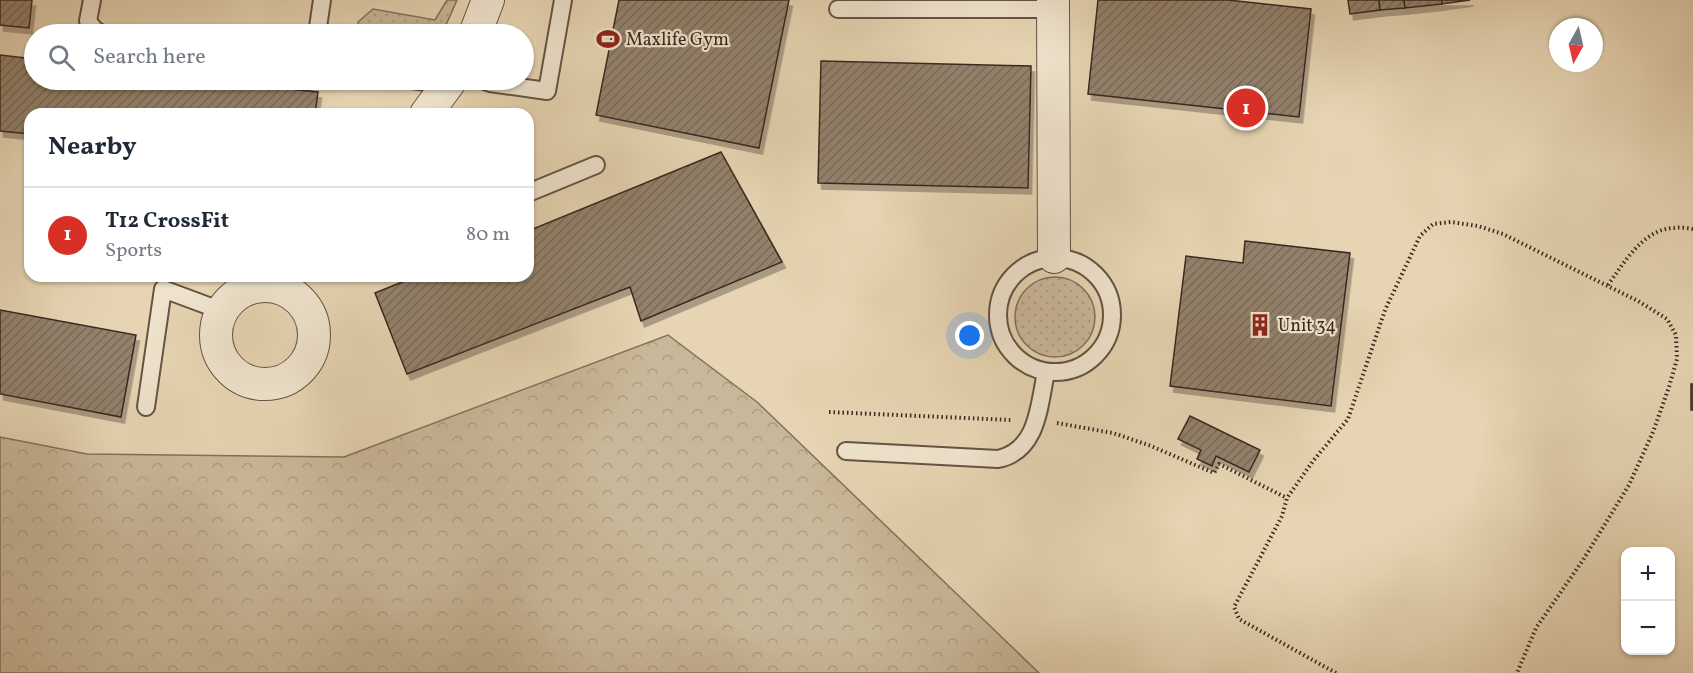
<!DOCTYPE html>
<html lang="en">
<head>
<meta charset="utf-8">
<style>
	body { margin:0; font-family:Vollkorn,serif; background:#f6f6f7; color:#1f2937 }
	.controls { position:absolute; right:18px; bottom:18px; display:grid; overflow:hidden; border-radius:12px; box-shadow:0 2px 4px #0004 }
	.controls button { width:54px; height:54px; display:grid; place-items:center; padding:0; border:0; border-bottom:2px solid #e0e1e3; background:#fff; color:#1f2937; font:30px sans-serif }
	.compass { position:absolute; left:1549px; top:18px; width:54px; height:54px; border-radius:50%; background:#fff; box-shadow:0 2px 4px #0004; rotate:188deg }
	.you { position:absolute; left:970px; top:336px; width:21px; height:21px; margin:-15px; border:4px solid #fff; border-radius:50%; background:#1a73e8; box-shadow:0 0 0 9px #1a73e833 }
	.badge { display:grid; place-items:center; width:39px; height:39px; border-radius:50%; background:#d93025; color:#fff; font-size:20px; font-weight:700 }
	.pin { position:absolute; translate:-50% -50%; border:3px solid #fff; box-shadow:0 2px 6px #0006 }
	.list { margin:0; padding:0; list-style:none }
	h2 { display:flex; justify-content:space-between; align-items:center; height:78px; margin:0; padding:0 24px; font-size:26px }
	h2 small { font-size:20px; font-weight:400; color:#747a83 }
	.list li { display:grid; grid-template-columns:39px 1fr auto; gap:18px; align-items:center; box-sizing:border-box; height:96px; padding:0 24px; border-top:2px solid #e0e1e3 }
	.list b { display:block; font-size:22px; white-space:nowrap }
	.list p { margin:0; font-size:20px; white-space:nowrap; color:#747a83 }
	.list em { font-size:20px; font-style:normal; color:#747a83 }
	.icon { flex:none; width:33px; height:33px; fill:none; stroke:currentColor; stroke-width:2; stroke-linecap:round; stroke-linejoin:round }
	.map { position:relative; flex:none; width:1693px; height:673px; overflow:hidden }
	.search { position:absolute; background:#fff; box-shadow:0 2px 4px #0004; left:24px; top:24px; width:510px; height:66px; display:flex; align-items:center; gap:15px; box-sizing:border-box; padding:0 21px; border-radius:33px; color:#747a83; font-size:22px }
	.panel { position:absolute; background:#fff; box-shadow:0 2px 4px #0004; left:24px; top:108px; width:510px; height:174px; border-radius:18px }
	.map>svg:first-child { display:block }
	.grass { fill:url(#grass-dots); stroke:#82705c; stroke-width:1.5 }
	.forest { fill:url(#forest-crowns); stroke:#82705c; stroke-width:1.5 }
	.building { fill:url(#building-hatch); stroke:#3a2820; stroke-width:1.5; filter:url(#shadow) }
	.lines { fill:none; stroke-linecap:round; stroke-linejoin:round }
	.lane-casing { stroke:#655344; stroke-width:20 }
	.street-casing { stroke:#655344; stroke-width:34 }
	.path { stroke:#3a2820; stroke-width:4; stroke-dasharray:1.5 3; stroke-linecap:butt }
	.lane { stroke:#efe3cd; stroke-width:16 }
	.street { stroke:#efe3cd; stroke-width:32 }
	.labels { text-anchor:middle; stroke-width:4.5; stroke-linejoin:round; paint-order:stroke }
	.poi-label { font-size:18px; fill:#3a2820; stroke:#efe3cd; text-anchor:start }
</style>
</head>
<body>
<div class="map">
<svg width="1693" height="673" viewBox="0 0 1693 673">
	<defs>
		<pattern id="grass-dots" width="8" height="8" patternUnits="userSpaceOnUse" patternTransform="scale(1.5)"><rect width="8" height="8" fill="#c9b799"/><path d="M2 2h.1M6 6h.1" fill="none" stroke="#ad9d84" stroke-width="1.8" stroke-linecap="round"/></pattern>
		<pattern id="forest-crowns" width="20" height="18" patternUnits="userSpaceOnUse" patternTransform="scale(1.5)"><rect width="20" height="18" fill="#c9b799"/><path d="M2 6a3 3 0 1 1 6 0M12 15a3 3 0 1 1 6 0" fill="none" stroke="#ad9d84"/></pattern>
		<pattern id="building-hatch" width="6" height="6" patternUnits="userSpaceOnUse" patternTransform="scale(1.5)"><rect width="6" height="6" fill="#93816c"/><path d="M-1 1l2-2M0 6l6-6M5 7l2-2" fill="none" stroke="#796a58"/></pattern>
		<filter id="shadow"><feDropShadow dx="3.5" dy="6" stdDeviation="0" flood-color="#0004"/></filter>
	</defs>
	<rect width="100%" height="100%" fill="#e6d4b2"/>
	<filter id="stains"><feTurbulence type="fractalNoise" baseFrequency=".00333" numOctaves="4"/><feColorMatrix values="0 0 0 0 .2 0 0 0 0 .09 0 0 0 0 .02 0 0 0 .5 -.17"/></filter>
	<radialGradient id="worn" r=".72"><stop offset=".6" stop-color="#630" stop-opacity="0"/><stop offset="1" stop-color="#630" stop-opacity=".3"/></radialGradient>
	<g class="grass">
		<path d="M447 0H457L442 34H360L358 22 373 9 435 20Z"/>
		<circle cx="1055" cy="317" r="40"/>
	</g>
	<path class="forest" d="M668 335 757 402 1039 673H0V437L87 454 344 457Z"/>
	<g class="building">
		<path d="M0 0H32L29 28 0 25Z"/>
		<path d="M619 0H789L759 148 596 115Z"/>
		<path d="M1098 0H1228L1311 9 1299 117 1088 94Z"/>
		<path d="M1348 0H1379L1380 10 1350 14Z"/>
		<path d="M1379 0H1404L1405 8 1380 10Z"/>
		<path d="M1404 0H1442V4L1405 8Z"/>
		<path d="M1442 0H1470L1442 4Z"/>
		<path d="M0 55 34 59V80H209L318 92 315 114H30V134L0 131Z"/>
		<path d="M821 61 1031 66 1028 188 818 183Z"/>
		<path d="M721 152 782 262 641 321 630 287 407 374 375 293 417 276H528V231Z"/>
		<path d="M1245 241 1350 253 1331 406 1170 386 1186 256 1243 263Z"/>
		<path d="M0 310 136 335 121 417 0 394Z"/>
		<rect x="1691" y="384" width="2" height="26"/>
		<path d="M1190 416 1260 450 1249 472 1216 456 1212 466 1197 459 1201 450 1178 439Z"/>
	</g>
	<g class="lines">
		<g class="lane-casing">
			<g id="lane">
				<path d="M92 0 88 21 94 29 101 34"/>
				<path d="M838 9H1052"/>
				<path d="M317 34 322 0"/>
				<path d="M412 80 447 85"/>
				<path d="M482 80 490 83 547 91 563 0"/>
				<path d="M528 193 596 165"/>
				<circle cx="1055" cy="315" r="57"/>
				<path d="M146 407 163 289 222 311"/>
				<path d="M846 451 998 459C1038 451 1039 405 1046 372"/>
			</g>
		</g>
		<g class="street-casing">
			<g id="street">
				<path d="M1053 0 1054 257"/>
				<path d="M475 34 488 0"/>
				<path d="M426 114 451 80"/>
				<circle cx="265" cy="335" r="49"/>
			</g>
		</g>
		<g class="path">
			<path d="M1608 285C1624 263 1643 229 1674 228 1680 227 1687 228 1693 229"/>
			<path d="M829 412 1011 420"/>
			<path d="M1057 423 1113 433 1151 446 1214 473 1219 464 1287 498"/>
			<path d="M1336 673 1239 619 1234 607 1282 516 1287 498 1313 461 1348 419 1385 310 1420 236 1433 224 1451 222 1478 226 1503 234 1638 301 1667 319 1676 335 1677 359 1669 387 1653 432 1629 485 1583 560 1536 628 1517 673"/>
		</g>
		<use href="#lane" class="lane"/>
		<use href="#street" class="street"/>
	</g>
	<defs>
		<g id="stadium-bare" transform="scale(1.8)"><path d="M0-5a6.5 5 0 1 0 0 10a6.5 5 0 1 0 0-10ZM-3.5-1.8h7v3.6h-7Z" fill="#8f2418" stroke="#efe3cd" stroke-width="2.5" paint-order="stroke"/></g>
		<g id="building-bare" transform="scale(1.8)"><path d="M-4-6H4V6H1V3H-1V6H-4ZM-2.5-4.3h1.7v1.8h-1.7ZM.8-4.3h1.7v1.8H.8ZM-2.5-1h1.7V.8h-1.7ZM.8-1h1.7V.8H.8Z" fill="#8f2418" stroke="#efe3cd" stroke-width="2.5" paint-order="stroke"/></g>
	</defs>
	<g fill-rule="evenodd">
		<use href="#stadium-bare" x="608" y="39"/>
		<use href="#building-bare" x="1260" y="325"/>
	</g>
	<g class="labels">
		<g class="poi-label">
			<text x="626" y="45">Maxlife Gym</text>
			<text x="1278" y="331">Unit 34</text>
		</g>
	</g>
	<rect width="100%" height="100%" filter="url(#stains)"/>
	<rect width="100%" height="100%" fill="url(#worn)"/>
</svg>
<div class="controls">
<button>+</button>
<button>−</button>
</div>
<svg class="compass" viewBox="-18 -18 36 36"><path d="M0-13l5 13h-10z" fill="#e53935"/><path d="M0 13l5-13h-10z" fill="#747a83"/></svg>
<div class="you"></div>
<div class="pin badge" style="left:1246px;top:108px">1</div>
<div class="search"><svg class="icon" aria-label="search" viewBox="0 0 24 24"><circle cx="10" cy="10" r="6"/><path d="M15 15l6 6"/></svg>Search here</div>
<section class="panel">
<h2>Nearby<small></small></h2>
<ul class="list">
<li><span class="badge">1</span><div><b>T12 CrossFit</b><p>Sports</p></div><em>80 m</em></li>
</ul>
</section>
</div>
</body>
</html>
